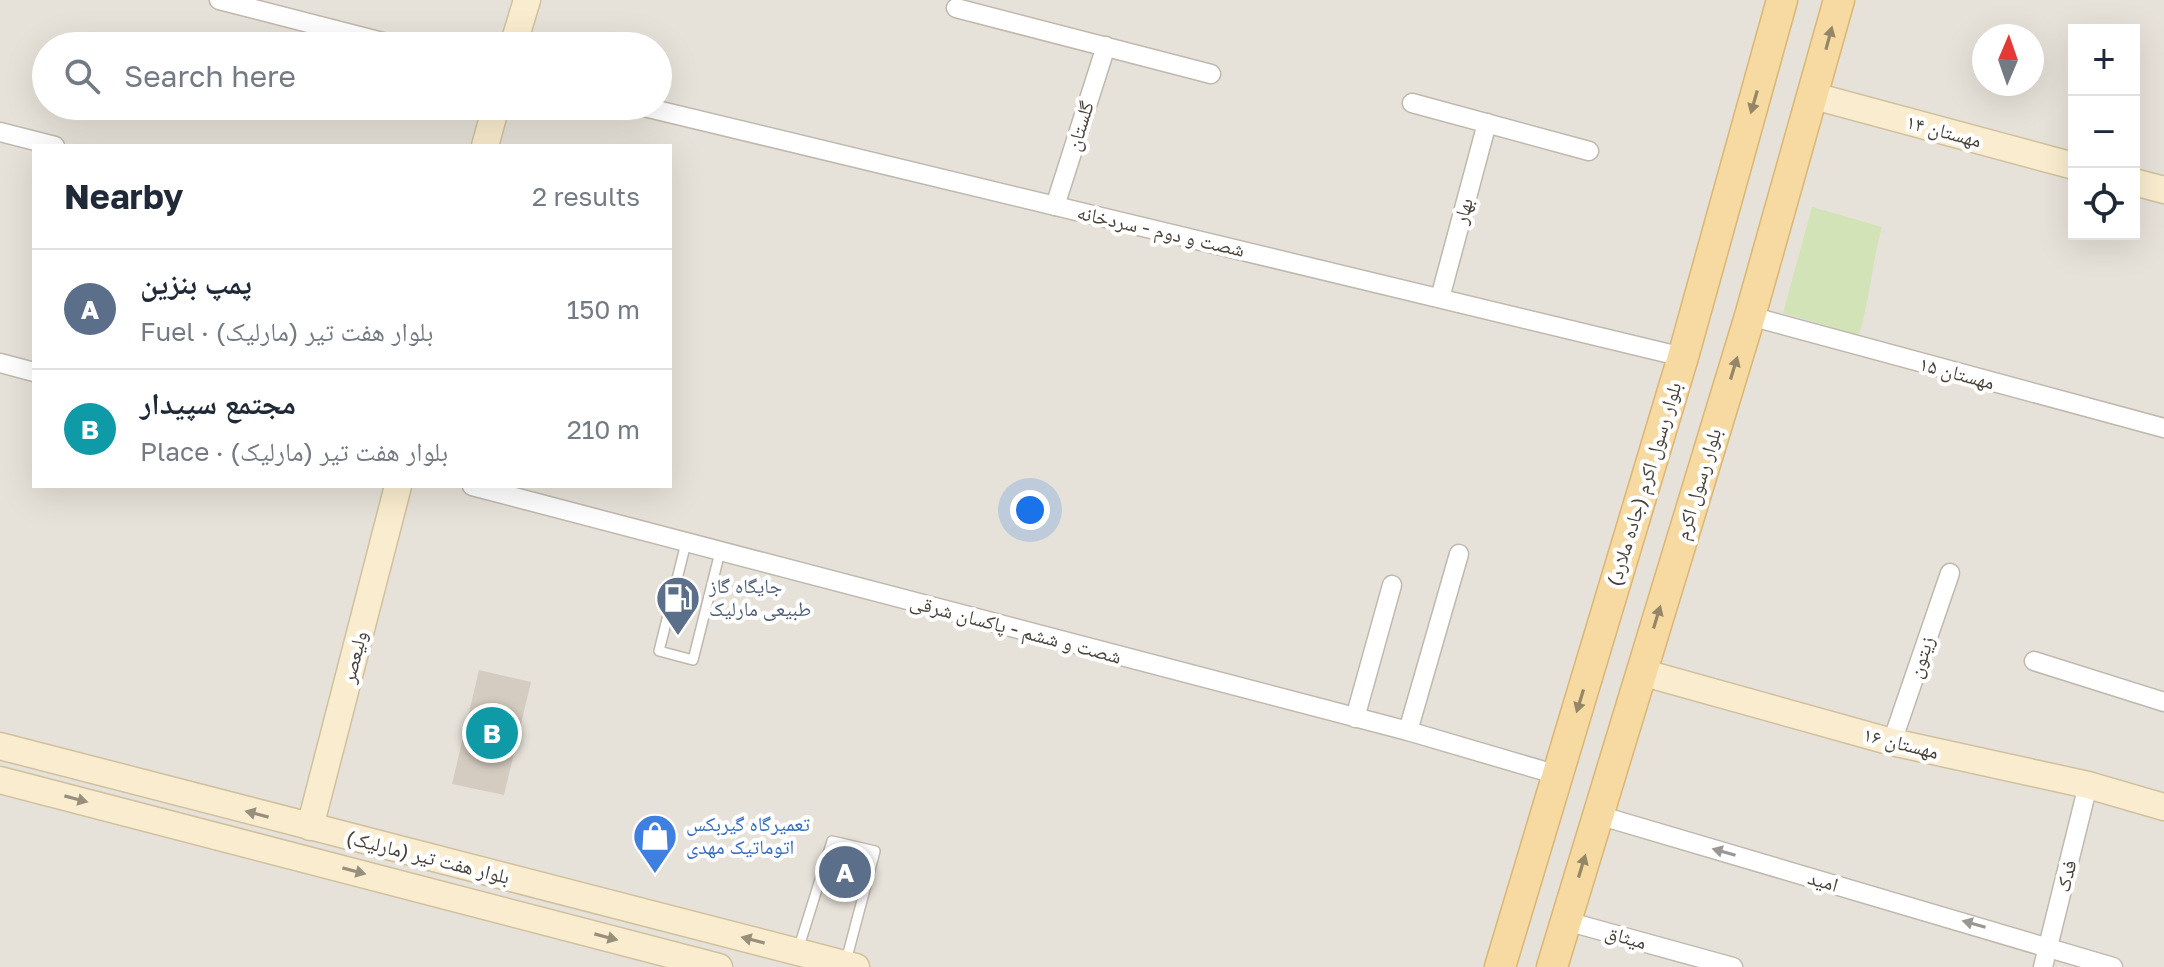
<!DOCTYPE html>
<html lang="en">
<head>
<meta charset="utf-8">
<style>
	body { margin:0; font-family:"Golos Text","Noto Naskh Arabic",sans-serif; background:#f2f2f3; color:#1f2937 }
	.controls { position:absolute; right:24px; top:24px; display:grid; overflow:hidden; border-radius:0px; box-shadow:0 8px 32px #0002 }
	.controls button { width:72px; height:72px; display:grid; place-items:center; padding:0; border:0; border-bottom:2px solid #e0e1e3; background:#fff; color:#1f2937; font:40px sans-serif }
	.compass { position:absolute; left:1972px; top:24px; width:72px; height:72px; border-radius:50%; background:#fff; box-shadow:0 8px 32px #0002; rotate:2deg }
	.you { position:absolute; left:1030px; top:510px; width:28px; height:28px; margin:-20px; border:6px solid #fff; border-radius:50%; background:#1a73e8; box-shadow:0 0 0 12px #1a73e833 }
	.badge { display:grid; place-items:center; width:52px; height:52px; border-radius:50%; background:#e8402e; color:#fff; font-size:26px; font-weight:700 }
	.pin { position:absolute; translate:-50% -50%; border:4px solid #fff; box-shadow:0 2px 8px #0006 }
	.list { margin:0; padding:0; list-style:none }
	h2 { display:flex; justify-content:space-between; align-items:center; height:104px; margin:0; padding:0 32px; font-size:34px }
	h2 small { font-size:26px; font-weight:400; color:#747a83 }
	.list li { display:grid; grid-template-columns:52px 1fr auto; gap:24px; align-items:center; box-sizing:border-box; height:120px; padding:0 32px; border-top:2px solid #e0e1e3 }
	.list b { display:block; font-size:30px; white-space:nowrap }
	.list p { margin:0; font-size:26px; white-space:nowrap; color:#747a83 }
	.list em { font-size:26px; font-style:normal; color:#747a83 }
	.icon { flex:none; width:44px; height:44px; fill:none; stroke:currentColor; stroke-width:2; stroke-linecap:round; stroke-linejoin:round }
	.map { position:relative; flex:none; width:2164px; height:967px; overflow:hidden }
	.search { position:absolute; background:#fff; box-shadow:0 8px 32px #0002; left:32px; top:32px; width:640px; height:88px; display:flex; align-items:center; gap:20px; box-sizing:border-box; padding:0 28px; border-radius:44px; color:#747a83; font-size:30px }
	.panel { position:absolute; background:#fff; box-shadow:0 8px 32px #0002; left:32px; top:144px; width:640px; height:344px; border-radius:0px }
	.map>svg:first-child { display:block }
	.residential { fill:#e7e2d9; fill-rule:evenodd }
	.green { fill:#d2e4b7 }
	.building { fill:#d5ccc1 }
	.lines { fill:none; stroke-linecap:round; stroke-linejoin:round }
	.lane-casing { stroke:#bfb8ae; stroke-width:12 }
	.street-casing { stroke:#bfb8ae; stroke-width:21 }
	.secondary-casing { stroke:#d0c09e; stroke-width:29 }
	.primary-casing { stroke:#dab672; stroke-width:33 }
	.lane { stroke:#fff; stroke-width:9 }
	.street { stroke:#fff; stroke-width:18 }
	.secondary { stroke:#faedcf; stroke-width:26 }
	.primary { stroke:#f6daa2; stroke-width:30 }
	.oneway { fill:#968668 }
	.oneway2 { fill:#988e7c }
	.oneway3 { fill:#9a9692 }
	.labels { text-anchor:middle; stroke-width:8; stroke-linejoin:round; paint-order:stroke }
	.street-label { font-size:20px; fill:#484139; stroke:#fff }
	.service-label { font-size:20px; fill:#4e5e75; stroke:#fff; text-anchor:start }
	.shop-label { font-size:20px; fill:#366cbe; stroke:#fff; text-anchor:start }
</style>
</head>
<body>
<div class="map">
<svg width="2164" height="967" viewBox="0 0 2164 967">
	<rect width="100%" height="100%" fill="#f4f1eb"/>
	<path class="residential" d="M0 0H2164V967H0ZM2074 30H2134V234H2074ZM1984 36H2032V84H1984ZM46 46H658V106H46ZM34 146H670V486H34Z"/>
	<path class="green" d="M1812 207 1882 227C1872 264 1870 298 1859 335L1783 313Z"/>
	<path class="building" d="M479 670 531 682 504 795 452 784Z"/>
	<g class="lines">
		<g class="lane-casing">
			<g id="lane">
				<path d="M686 543 659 651 693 660 720 552"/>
				<path d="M798 950 832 841 875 851 846 961"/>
			</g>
		</g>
		<g class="street-casing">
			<g id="street">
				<path d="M219 0 398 46"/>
				<path d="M956 8 1211 74"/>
				<path d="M1412 103 1589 151"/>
				<path d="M640 106 1683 357"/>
				<path d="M0 132 55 146"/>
				<path d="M1055 206 1106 46"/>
				<path d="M1440 298 1487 123"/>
				<path d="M1750 316 2164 428"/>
				<path d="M0 363 34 372"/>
				<path d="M472 486 1408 731 1558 775"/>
				<path d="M2034 661 2164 702"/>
				<path d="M1355 718 1392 585"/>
				<path d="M1408 731 1459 554"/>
				<path d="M1892 742 1950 573"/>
				<path d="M1598 815 2113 967"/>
				<path d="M1566 921 1733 967"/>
				<path d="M2043 967 2088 785"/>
			</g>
		</g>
		<g class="secondary-casing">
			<g id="secondary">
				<path d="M513 46 527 0"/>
				<path d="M1814 96 2074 166"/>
				<path d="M485 146 496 106"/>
				<path d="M2134 182 2164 190"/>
				<path d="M1641 672 1892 742 2088 785 2164 807"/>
				<path d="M0 746 856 967"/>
				<path d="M0 780 719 967"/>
				<path d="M310 827 398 486"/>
			</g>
		</g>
		<g class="primary-casing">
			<g id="primary">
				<path d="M1500 967 1683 357 1782 0"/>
				<path d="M1552 967 1750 316 1839 0"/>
			</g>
		</g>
		<use href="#lane" class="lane"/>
		<use href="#street" class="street"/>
		<use href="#secondary" class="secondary"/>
		<use href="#primary" class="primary"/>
	</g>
	<defs><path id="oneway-solid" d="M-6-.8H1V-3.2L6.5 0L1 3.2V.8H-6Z" transform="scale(2)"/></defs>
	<g class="oneway">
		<use href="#oneway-solid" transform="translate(1829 38) rotate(-75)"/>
		<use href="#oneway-solid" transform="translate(1754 102) rotate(106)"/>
		<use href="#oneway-solid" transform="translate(1734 368) rotate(-73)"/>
		<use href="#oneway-solid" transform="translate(1657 617) rotate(-73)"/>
		<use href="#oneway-solid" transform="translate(1580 701) rotate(107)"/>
		<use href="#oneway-solid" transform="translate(1582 866) rotate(-73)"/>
	</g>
	<g class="oneway2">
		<use href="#oneway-solid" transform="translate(76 799) rotate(15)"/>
		<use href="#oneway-solid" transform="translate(257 814) rotate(-165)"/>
		<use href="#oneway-solid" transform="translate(354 871) rotate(15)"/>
		<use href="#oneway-solid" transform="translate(606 937) rotate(15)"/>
		<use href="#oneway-solid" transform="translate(753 940) rotate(-165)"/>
	</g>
	<g class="oneway3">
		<use href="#oneway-solid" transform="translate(1724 852) rotate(-164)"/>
		<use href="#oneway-solid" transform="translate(1974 924) rotate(-164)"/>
	</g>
	<defs>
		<g id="fuel-pin" transform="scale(2.3)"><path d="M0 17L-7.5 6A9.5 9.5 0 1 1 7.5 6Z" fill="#5c6f8a" stroke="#fff"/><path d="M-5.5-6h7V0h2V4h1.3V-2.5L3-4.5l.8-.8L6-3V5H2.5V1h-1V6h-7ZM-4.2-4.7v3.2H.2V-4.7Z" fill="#fff"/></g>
		<g id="shop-pin" transform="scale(2.3)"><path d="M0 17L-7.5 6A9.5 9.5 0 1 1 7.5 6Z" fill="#3f7fe0" stroke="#fff"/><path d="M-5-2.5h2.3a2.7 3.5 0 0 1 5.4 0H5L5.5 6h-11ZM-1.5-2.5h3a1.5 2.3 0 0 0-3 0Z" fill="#fff"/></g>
	</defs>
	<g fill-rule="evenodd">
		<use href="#fuel-pin" x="678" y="598"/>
		<use href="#shop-pin" x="655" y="836"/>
	</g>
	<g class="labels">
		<g class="street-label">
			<text transform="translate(1080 126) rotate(-73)" y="7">گلستان</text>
			<text transform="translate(1944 131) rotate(15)" y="7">مهستان ۱۴</text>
			<text transform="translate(1463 211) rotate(-75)" y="7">بهار</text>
			<text transform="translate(1161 231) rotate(13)" y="7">شصت و دوم - سردخانه</text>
			<text transform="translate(1957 373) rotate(15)" y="7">مهستان ۱۵</text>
			<text transform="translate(1644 484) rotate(-73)" y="7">بلوار رسول اکرم (جاده ملارد)</text>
			<text transform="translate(1698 484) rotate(-73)" y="7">بلوار رسول اکرم</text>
			<text transform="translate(1016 629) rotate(15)" y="7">شصت و ششم - پاکسان شرقی</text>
			<text transform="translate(354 657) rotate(-76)" y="7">ولیعصر</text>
			<text transform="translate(1921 657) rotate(-71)" y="7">زیتون</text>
			<text transform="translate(1901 743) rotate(14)" y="7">مهستان ۱۶</text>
			<text transform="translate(428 857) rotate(14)" y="7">بلوار هفت تیر (مارلیک)</text>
			<text transform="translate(2066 876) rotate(-76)" y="7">فدک</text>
			<text transform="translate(1823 881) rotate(16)" y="7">امید</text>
			<text transform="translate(1626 937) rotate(16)" y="7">میثاق</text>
		</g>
		<g class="service-label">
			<text x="709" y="593">جایگاه گاز<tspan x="709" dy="23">طبیعی مارلیک</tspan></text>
		</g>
		<g class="shop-label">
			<text x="686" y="831">تعمیرگاه گیربکس<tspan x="686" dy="23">اتوماتیک مهدی</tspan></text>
		</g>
	</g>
</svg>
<div class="controls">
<button>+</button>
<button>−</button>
<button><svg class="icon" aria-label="locate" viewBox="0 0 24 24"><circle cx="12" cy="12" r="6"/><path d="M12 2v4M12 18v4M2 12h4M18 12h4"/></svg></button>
</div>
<svg class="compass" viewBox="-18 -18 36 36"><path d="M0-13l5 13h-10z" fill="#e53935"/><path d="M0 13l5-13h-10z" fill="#747a83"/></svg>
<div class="you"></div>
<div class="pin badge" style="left:845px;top:872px;background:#5c6f8a">A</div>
<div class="pin badge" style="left:492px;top:733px;background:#0f9aa8">B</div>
<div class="search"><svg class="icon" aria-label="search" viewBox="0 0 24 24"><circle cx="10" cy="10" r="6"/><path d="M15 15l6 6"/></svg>Search here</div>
<section class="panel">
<h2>Nearby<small>2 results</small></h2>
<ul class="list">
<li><span class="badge" style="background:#5c6f8a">A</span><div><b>پمپ بنزین</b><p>Fuel · بلوار هفت تیر (مارلیک)</p></div><em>150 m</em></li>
<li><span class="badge" style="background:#0f9aa8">B</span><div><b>مجتمع سپیدار</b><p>Place · بلوار هفت تیر (مارلیک)</p></div><em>210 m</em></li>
</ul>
</section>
</div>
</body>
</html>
